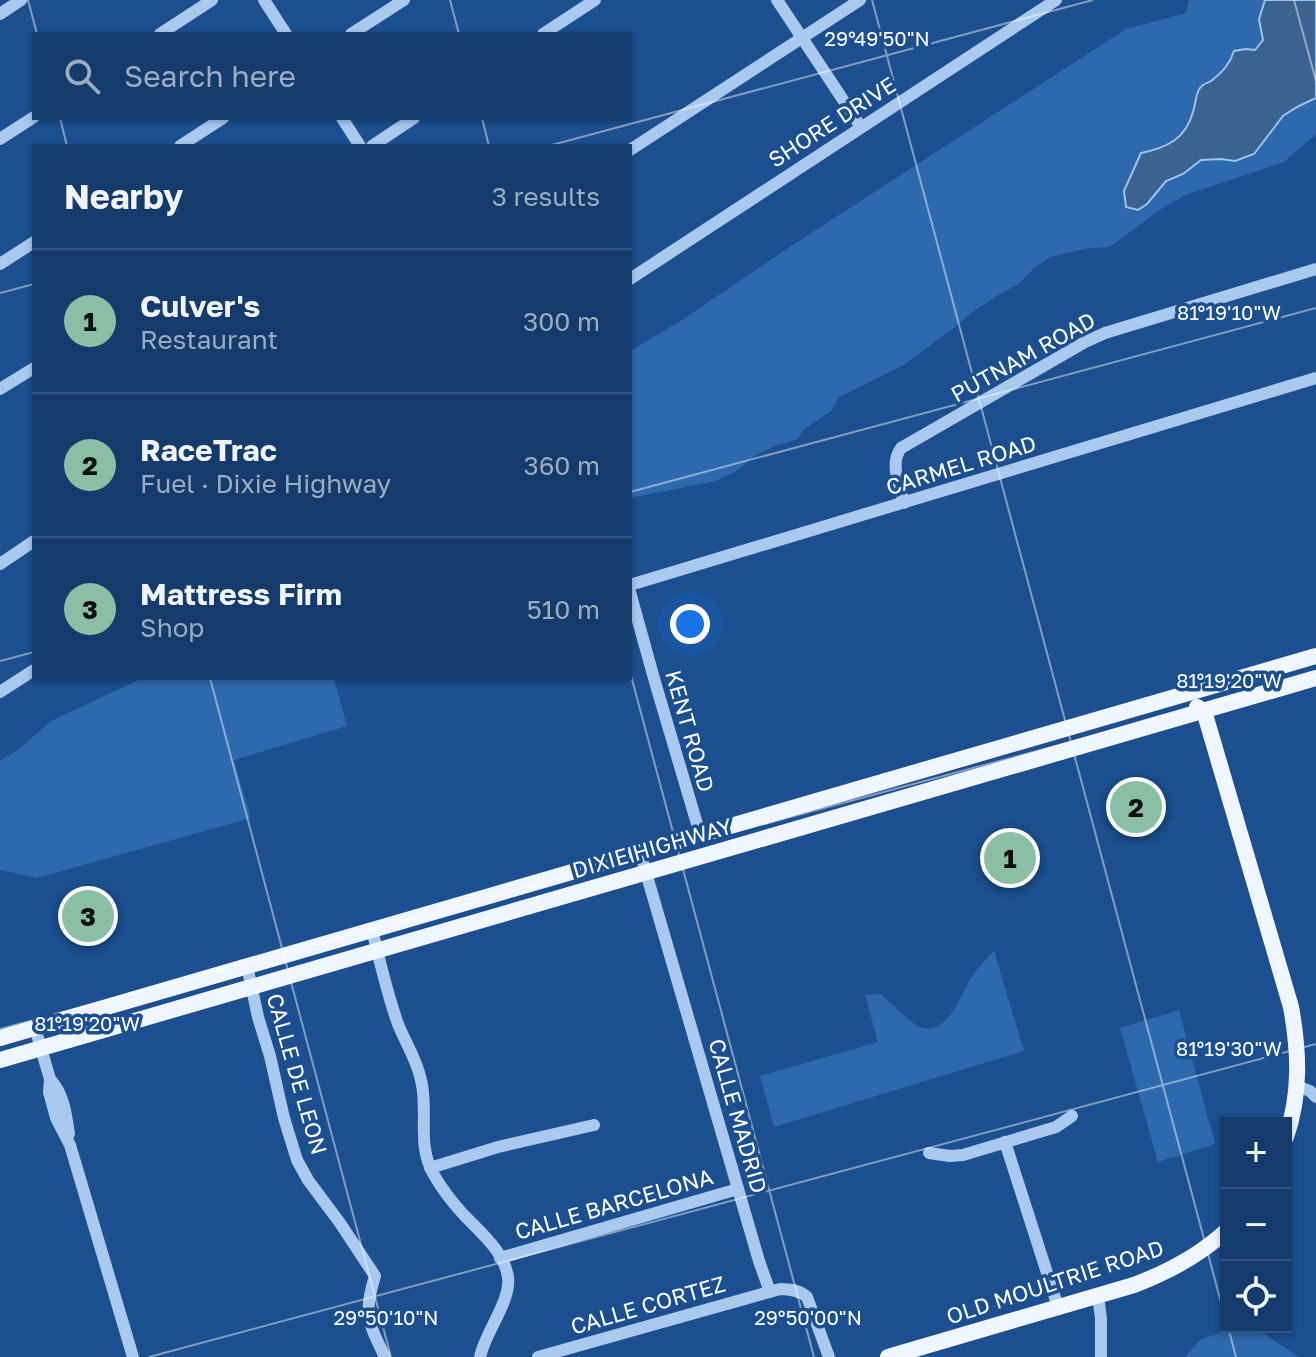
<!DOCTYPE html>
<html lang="en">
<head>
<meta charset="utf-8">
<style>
	body { margin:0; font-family:"Golos Text",sans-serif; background:#214673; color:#f1f3f6 }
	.controls { position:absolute; right:24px; bottom:24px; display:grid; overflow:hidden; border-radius:0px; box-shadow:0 2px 6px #0004 }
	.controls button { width:72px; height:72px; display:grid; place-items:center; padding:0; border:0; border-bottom:2px solid #33557e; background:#143b6b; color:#f1f3f6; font:40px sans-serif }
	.you { position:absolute; left:690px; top:624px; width:28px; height:28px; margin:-20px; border:6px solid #fff; border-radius:50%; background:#1a73e8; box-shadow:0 0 0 12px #1a73e833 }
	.badge { display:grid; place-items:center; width:52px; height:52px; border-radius:50%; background:#8abfa5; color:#111; font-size:26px; font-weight:700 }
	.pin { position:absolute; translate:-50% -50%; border:4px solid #fff; box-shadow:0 2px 8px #0006 }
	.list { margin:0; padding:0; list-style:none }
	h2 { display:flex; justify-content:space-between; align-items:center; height:104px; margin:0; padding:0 32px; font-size:34px }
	h2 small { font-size:26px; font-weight:400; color:#9dadc1 }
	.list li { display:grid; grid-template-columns:52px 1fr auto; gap:24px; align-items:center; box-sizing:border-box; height:144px; padding:0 32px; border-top:2px solid #33557e }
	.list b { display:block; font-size:30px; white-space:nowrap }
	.list p { margin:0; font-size:26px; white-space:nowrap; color:#9dadc1 }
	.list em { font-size:26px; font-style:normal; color:#9dadc1 }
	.icon { flex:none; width:44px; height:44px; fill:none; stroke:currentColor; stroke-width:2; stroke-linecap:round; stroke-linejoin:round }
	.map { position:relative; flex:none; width:1316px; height:1357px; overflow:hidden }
	.search { position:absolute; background:#143b6b; box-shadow:0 2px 6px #0004; left:32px; top:32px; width:600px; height:88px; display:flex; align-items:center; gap:20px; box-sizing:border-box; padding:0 28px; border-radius:0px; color:#9dadc1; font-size:30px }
	.panel { position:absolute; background:#143b6b; box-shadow:0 2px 6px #0004; left:32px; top:144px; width:600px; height:536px; border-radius:0px }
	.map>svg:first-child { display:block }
	.green { fill:#2e69ad }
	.water { fill:#3c6290; stroke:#9cc4f0; stroke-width:2 }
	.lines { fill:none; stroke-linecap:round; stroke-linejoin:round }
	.minor { stroke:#a9c9ee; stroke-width:12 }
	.major { stroke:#f0f6ff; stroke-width:16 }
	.ticks { fill:none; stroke:#fff; stroke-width:2; stroke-opacity:0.45 }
	.labels { text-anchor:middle; stroke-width:7; stroke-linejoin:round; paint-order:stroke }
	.street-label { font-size:22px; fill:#fff; stroke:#1b4f8f }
	.ticks-label { font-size:20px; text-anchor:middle; fill:#fff; stroke:#1b4f8f; stroke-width:7; stroke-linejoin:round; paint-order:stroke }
</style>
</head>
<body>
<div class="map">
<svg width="1316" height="1357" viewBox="0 0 1316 1357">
	<rect width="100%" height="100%" fill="#1b4f8f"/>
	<g class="green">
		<path d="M1189 0H1265L1259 19 1263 40 1255 50 1246 49 1234 51 1230 63 1210 81 1202 85 1197 94 1193 113 1187 129 1162 149 1141 153 1124 191 1126 207 1138 210 1147 204 1166 181 1183 174 1201 160 1221 159 1235 161 1269 136 1283 116 1297 107 1316 98V134L1284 162 1188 194 1161 209 1110 247 1089 248 1050 257 1033 269 1019 284 1000 294 971 313 955 327 905 364 839 397 831 411 803 430 798 439 775 446 753 457 735 472 716 481 630 498V351L682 320 785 250 1126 29 1186 13Z"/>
		<path d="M143 678H337L334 679 347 726 234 760 251 818 37 878 0 870V761L19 749 51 721Z"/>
		<path d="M994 951 1024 1051 774 1127 760 1076 878 1042 865 995 881 994C889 1001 912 1024 919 1027 950 1037 960 993 973 975 979 966 987 958 994 951Z"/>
		<path d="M1179 1010 1215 1144 1158 1162 1120 1028Z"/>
		<path d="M1235 1329H1257L1299 1357H1185L1201 1339Z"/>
	</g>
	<path class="water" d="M1265 0H1316V98L1297 107 1283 116 1254 154 1235 161 1221 159 1201 160 1183 174 1166 181 1147 204 1138 210 1126 207 1124 191 1141 153C1166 148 1186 139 1193 112 1196 104 1195 95 1200 88 1205 82 1204 85 1211 81 1222 73 1230 64 1234 51L1246 49 1255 50 1263 40 1259 19Z"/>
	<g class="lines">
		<g class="minor">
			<path d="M264 0 286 34"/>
			<path d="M777 0 861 127"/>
			<path d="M0 14 21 0"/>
			<path d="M160 34 212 0"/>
			<path d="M351 34 404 0"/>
			<path d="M543 34 595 0"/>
			<path d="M342 118 360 146"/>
			<path d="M0 139 34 117"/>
			<path d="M180 146 223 118"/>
			<path d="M372 146 414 118"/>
			<path d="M630 150 860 0"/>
			<path d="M0 264 34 242"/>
			<path d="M630 279 1056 0"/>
			<path d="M0 389 34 368"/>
			<path d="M904 503C900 485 889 464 901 448L1085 342 1105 333 1316 269"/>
			<path d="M0 564 34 541"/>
			<path d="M630 585 1316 378"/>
			<path d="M630 592 655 682 700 834"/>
			<path d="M0 692 34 670"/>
			<path d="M640 852 759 1261 770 1292"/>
			<path d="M372 930C380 961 387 994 398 1024 405 1042 417 1060 421 1080 429 1111 416 1145 434 1175 442 1189 452 1202 463 1214 480 1232 504 1251 508 1277 511 1302 485 1332 480 1357"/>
			<path d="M247 966 258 1017 270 1056 284 1118 297 1160 308 1180 340 1223 375 1276C363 1314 368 1322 385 1357"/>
			<path d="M35 1028 50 1079 49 1092 56 1118 70 1145 133 1357"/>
			<path d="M50 1079C64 1094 66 1114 69 1134"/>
			<path d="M1297 1086 1310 1091 1316 1097"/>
			<path d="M1005 1142 1058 1307"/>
			<path d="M929 1153 950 1156 963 1155 1056 1127 1072 1116"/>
			<path d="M430 1168 498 1147 594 1125"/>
			<path d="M500 1258 738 1189"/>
			<path d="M1098 1296 1101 1318V1357"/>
			<path d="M538 1357 780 1289C790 1289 799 1290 807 1297L829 1357"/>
		</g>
		<g class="major">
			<path d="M1197 707 1204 711 1291 1007C1299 1051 1301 1094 1286 1137"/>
			<path d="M0 1038 1316 656"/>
			<path d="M0 1060 1316 678"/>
			<path d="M888 1357 1134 1285C1168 1272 1199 1256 1226 1231"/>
		</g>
	</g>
	<path class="ticks" d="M28 0 37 34M450 0 459 34M872 0 1226 1321M1294 0 1316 81M60 118 67 146M482 118 489 146M548 146 1093 0M0 293 34 284M630 492 1316 308M0 661 34 652M630 672 814 1357M210 678 391 1357M0 1029 1316 676M1228 1327 1236 1357M149 1357 1316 1044"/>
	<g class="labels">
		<g class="street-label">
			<text transform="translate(832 122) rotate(-33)" y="8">SHORE DRIVE</text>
			<text transform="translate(1023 357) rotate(-29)" y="8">PUTNAM ROAD</text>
			<text transform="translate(961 465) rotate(-17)" y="8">CARMEL ROAD</text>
			<text transform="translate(690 731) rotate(74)" y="8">KENT ROAD</text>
			<text transform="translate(652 848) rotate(-16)" y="8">DIXIE HIGHWAY</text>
			<text transform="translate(297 1074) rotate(74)" y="8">CALLE DE LEON</text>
			<text transform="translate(738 1116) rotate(74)" y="8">CALLE MADRID</text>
			<text transform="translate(614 1204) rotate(-16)" y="8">CALLE BARCELONA</text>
			<text transform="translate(1055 1282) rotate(-18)" y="8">OLD MOULTRIE ROAD</text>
			<text transform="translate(648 1305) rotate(-16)" y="8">CALLE CORTEZ</text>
		</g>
	</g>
	<g class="ticks-label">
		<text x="877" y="46">29°49'50"N</text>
		<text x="1229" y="320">81°19'10"W</text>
		<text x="1229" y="688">81°19'20"W</text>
		<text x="87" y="1031">81°19'20"W</text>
		<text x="1229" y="1056">81°19'30"W</text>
		<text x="386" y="1325">29°50'10"N</text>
		<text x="808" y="1325">29°50'00"N</text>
	</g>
</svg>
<div class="controls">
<button>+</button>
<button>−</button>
<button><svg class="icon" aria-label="locate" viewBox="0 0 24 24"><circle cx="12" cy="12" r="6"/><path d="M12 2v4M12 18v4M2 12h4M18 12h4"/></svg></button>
</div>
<div class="you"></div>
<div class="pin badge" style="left:1010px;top:858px">1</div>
<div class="pin badge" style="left:1136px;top:807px">2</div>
<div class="pin badge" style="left:88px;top:916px">3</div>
<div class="search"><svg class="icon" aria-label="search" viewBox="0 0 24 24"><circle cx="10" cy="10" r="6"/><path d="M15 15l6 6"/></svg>Search here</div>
<section class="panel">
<h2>Nearby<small>3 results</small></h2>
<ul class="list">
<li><span class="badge">1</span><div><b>Culver's</b><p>Restaurant</p></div><em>300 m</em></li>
<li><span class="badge">2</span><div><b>RaceTrac</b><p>Fuel · Dixie Highway</p></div><em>360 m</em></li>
<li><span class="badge">3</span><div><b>Mattress Firm</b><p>Shop</p></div><em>510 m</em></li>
</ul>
</section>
</div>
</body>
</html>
